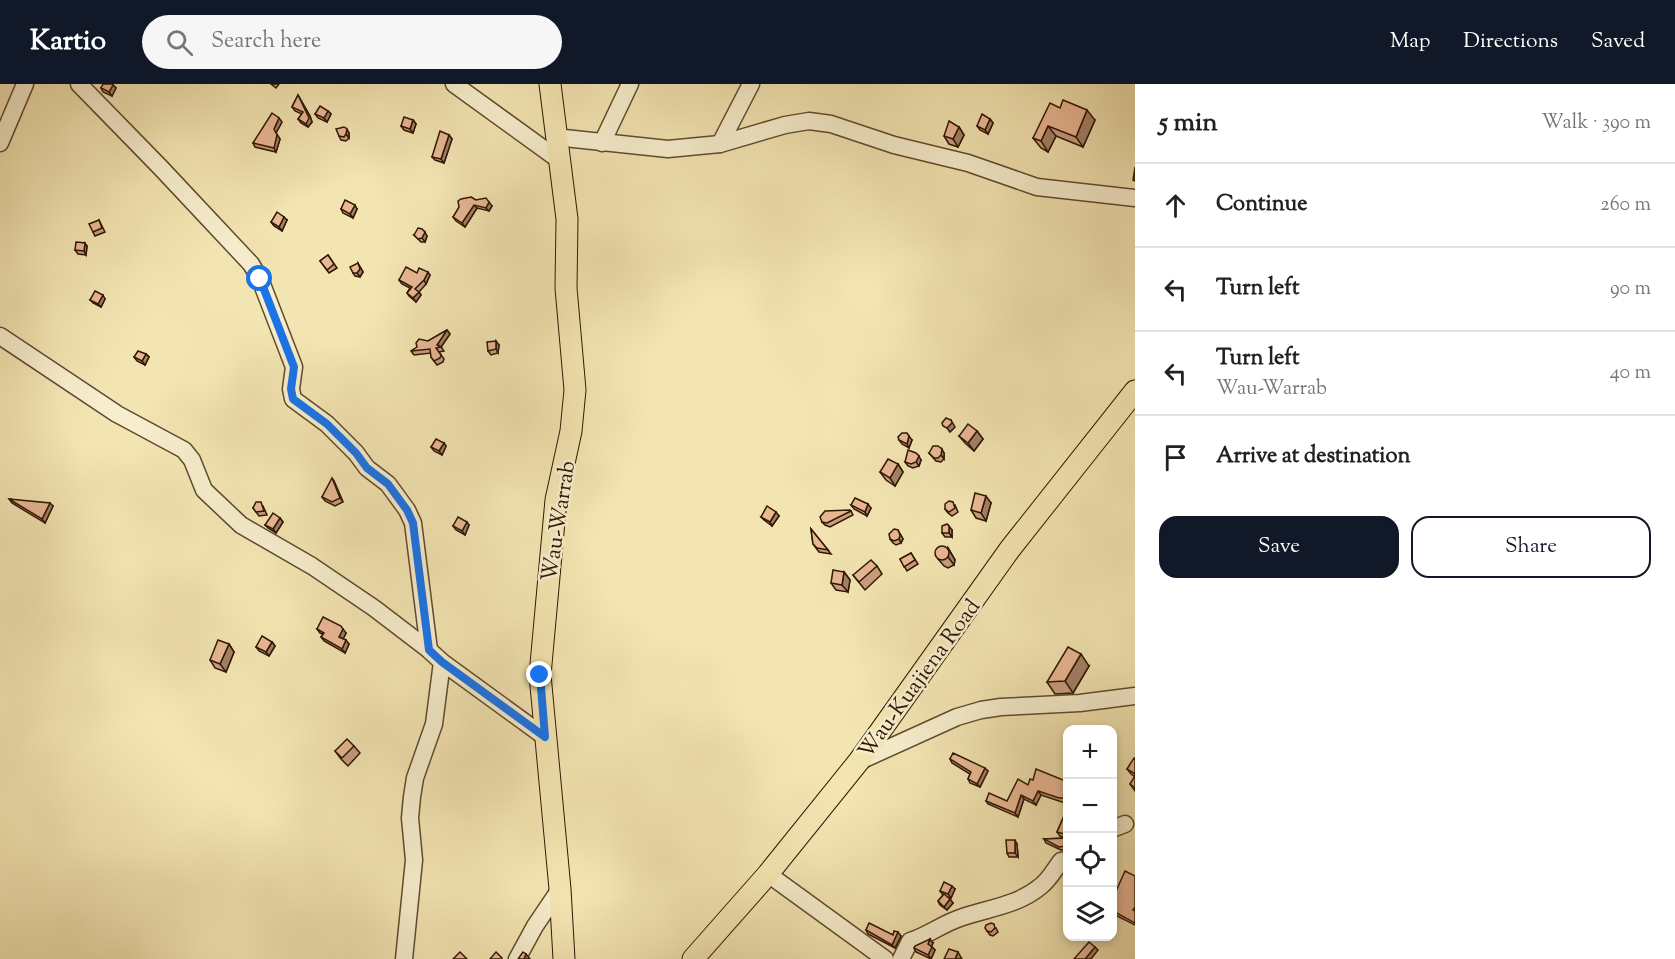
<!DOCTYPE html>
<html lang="en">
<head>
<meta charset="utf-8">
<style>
	body { margin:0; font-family:"Sorts Mill Goudy",serif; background:#f6f6f6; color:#222 }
	.controls { position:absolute; right:18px; bottom:18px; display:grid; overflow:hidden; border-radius:12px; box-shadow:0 3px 9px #0003 }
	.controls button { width:54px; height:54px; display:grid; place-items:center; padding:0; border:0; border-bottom:2px solid #e0e0e0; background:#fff; color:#222; font:30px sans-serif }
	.stop { position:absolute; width:18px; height:18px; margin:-14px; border:4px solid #1a73e8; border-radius:50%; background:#fff }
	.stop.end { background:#1a73e8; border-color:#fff; box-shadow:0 2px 6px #0008 }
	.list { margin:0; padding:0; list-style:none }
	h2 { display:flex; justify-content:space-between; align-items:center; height:78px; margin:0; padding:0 24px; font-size:26px }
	h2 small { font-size:20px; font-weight:400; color:#767676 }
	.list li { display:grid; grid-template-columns:39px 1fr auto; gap:18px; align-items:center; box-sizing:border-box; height:84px; padding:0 24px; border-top:2px solid #e0e0e0 }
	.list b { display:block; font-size:22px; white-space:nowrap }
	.list p { margin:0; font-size:20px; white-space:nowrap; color:#767676 }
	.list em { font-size:20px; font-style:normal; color:#767676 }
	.actions { display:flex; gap:12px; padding:18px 24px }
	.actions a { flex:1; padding:14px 0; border:2px solid #111827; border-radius:18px; text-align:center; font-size:21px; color:#111827 }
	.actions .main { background:#111827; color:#fff }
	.icon { flex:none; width:33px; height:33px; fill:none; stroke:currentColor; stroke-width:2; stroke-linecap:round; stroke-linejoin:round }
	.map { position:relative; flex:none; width:1135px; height:875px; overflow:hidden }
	header { display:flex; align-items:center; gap:36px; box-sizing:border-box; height:84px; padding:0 30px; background:#111827; color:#fff }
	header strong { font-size:28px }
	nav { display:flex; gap:33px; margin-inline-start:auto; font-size:21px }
	.search { width:420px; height:54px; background:#f6f6f6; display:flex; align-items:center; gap:15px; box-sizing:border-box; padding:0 21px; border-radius:33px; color:#767676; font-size:22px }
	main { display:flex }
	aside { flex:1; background:#fff }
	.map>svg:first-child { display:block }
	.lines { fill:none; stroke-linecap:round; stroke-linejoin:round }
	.minor-casing { stroke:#5f4a2f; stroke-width:19 }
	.major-casing { stroke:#2e1603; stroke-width:23 }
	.minor { stroke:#f7eecd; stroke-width:16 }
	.major { stroke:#f3e5b2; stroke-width:21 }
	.wall { fill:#c99e80; stroke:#2e1603; stroke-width:1.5 }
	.shaded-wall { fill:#a48168; stroke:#2e1603; stroke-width:1.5 }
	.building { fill:#eab895; stroke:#2e1603; stroke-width:1.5 }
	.route { stroke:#1a73e8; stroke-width:8 }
	.labels { text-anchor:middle; stroke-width:5; stroke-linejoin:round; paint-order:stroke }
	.street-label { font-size:22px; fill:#2e1603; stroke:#f7eecd }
</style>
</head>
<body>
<header>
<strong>Kartio</strong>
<div class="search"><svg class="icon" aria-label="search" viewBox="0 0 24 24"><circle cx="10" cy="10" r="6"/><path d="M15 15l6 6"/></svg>Search here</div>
<nav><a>Map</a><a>Directions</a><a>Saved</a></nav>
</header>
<main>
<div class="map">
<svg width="1135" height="875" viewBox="0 0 1135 875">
	<rect width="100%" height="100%" fill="#f3e5b2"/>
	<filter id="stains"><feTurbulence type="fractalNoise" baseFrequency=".00333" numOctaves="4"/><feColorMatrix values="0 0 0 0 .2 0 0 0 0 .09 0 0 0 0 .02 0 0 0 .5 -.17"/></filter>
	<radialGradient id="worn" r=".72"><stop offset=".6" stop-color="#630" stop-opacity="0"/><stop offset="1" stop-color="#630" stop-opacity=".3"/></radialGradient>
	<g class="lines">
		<g class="minor-casing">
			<g id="minor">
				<path d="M79 0 160 83 251 180 260 195 294 283 291 305 293 315 327 340 356 369 367 384 388 400 407 426 413 439 429 566"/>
				<path d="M454 0 559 76"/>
				<path d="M555 53 668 65 720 60 785 41 809 37 831 40 894 61 968 79 1037 103 1135 114"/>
				<path d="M0 59 25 0"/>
				<path d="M602 59 630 0"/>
				<path d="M720 60 751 0"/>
				<path d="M0 252 117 330 184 366 192 376 204 406 241 441 312 482 374 524 429 566 442 578 545 653"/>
				<path d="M860 677 957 633 981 626 1001 623 1080 619 1135 612"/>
				<path d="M1112 745 1125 740"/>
				<path d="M768 790 885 875"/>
				<path d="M404 875 414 776 410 734 412 713 415 694 434 640 442 578"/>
				<path d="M517 875 535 842 560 805"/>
				<path d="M901 875 910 857C927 852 942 840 960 834 988 824 1017 822 1041 802 1049 796 1055 785 1061 777L1068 776"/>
			</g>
		</g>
		<g class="major-casing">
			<g id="major">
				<path d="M550 0 567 135 566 204 575 306 571 347 556 416 540 591 560 805 564 875"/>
				<path d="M693 875 768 790 859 677 1010 465 1135 307"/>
			</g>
		</g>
		<use href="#minor" class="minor"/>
		<use href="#major" class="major"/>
	</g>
	<g class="wall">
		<path d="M271 0H279L276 4Z"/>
		<path d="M113 1 116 4 112 12 103 8 101 4Z"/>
		<path d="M298 11 310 32 312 38 308 43 301 39 298 35 302 30 295 27 292 23Z"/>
		<path d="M1060 24 1095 36 1083 63 1056 52 1048 68 1041 64 1033 54Z"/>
		<path d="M328 27 331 30 327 38 318 34 315 30Z"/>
		<path d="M990 35 993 39 988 50 980 46 977 42Z"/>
		<path d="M413 36 416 40 413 49 404 46 401 42Z"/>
		<path d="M282 38 276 49 280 55 276 68 255 63 253 59Z"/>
		<path d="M959 43 964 51 958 63 949 60 944 52Z"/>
		<path d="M349 49V54L346 57 341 56 339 52Z"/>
		<path d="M449 51 452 55 444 79 435 76 432 73Z"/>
		<path d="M476 116 492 122 489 127 477 124 465 143 456 137 453 133Z"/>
		<path d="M341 125H357L353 134 343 129Z"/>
		<path d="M99 136 105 148 95 152 93 148Z"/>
		<path d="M287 136 282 147 274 142 271 138Z"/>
		<path d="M414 151 427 152 425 158H421Z"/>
		<path d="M87 162 86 171 78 170 75 166Z"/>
		<path d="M328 171 337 184 329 189 320 177Z"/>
		<path d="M360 183 363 188 360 193 355 192 353 189Z"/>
		<path d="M417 189 430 191 426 200 419 208 421 211 416 218 409 212 407 209 410 204 402 200 399 196Z"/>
		<path d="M105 215 101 223 93 219 90 216Z"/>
		<path d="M447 246 450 250 441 263 444 267 439 268 444 275 443 278 437 281 431 273V269L414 271 411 267Z"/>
		<path d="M499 261 498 269 491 271 488 267Z"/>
		<path d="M146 270 149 273 145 281 137 277 134 273Z"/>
		<path d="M977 347 983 355 974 367 965 359 959 352Z"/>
		<path d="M899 356H912L909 364 902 360Z"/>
		<path d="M444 359 446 362 442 371 434 367 431 363Z"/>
		<path d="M929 369H944V375L941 378 936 377Z"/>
		<path d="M921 376 919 382 913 384 908 382 905 378Z"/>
		<path d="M898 380 903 388 895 402 886 396 880 388Z"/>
		<path d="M334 397 343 418 335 422 325 417 322 413Z"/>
		<path d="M9 415 53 422 45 439 12 419Z"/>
		<path d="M991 419 986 437 976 434 971 426Z"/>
		<path d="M851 421 871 424 867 432 854 425Z"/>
		<path d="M955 421 958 428 952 432 948 429 945 425Z"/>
		<path d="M263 422 267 431 259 432 253 424Z"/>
		<path d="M851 427 853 431 830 443 825 441 822 438Z"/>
		<path d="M779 432 772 442 764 436 761 433Z"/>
		<path d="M280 434 283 438 276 449 268 444 265 441Z"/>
		<path d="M469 441 465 451 456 446 453 442Z"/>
		<path d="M811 445 831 470 819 468 813 460Z"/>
		<path d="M952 446V453H945L942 449Z"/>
		<path d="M900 450 903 455 901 459 896 461 893 459 890 455Z"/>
		<path d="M948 464 955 476 954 481 948 484 944 482 938 475Z"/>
		<path d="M911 469 918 480 907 487 900 475Z"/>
		<path d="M877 482 882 490 865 506 853 491Z"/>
		<path d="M844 488 850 496 848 508 836 506 831 499Z"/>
		<path d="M317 545 346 549 343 555 349 560 345 569 324 557 321 553 323 550 320 549Z"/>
		<path d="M272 558 275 562 269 572 259 567 256 563Z"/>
		<path d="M229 560 234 568 226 588 215 584 210 576Z"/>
		<path d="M1089 582 1073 609 1055 610 1047 598Z"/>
		<path d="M354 662 360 669 348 682 341 675 335 667Z"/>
		<path d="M1135 674V707L1130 700 1135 693 1131 690 1127 685Z"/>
		<path d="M950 675 988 687 980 703 970 699 968 695 970 690 952 679Z"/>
		<path d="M1033 696 1068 698V718H1062L1041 711 1036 721 1024 715 1018 733 988 720 986 717H1007L1028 701Z"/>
		<path d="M1068 723V766H1061L1046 759 1044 755 1066 754 1060 752 1057 748Z"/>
		<path d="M1017 760 1018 773H1009L1007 769Z"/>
		<path d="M1135 792V841L1113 830V814Z"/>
		<path d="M955 805 951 814 947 813 953 819 947 826 940 821 938 817 943 811 940 807Z"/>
		<path d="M996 844 998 848 993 852 990 851 987 847Z"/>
		<path d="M866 846 901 852 895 864 868 850Z"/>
		<path d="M933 859 931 862 935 866 931 875 916 868 914 864Z"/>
	</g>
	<g class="shaded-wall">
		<path d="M113 1 116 4 112 12 109 8Z"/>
		<path d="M298 11 310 32 312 38 308 43 306 40Z"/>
		<path d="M1087 26 1095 36 1083 63 1076 53Z"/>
		<path d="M328 27 331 30 327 38 324 34Z"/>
		<path d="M279 34 282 38 276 49 280 55 276 68 274 64V45Z"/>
		<path d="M990 35 993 39 988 50 985 46Z"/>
		<path d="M413 36 416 40 413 49 410 45Z"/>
		<path d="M1048 42 1056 52 1048 68 1041 57Z"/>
		<path d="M959 43 964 51 958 63 953 55Z"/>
		<path d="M347 45 349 49V54L346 50Z"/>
		<path d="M449 51 452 55 444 79 441 75Z"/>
		<path d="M489 118 492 122 489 127 486 124Z"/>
		<path d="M355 121 357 125 353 134 350 130Z"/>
		<path d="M474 121 477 124 465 143 462 139Z"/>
		<path d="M284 133 287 136 282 147 279 143Z"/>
		<path d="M425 148 427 152 425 158 422 154Z"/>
		<path d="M85 159 87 162 86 171 84 167Z"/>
		<path d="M358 179 363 188 360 193 357 189Z"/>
		<path d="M428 188 430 191 426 200 424 196Z"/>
		<path d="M419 208 421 211 416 218 413 214Z"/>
		<path d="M103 211 105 215 101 223 98 220Z"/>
		<path d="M447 246 450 250 441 263 437 261Z"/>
		<path d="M496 257 499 261 498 269 496 265Z"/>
		<path d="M146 270 149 273 145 281 142 277Z"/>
		<path d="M951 336 955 343 950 348 947 344Z"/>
		<path d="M977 347 983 355 974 367 968 359Z"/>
		<path d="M909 352 912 356 909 364 907 360Z"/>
		<path d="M444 359 446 362 442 371 439 367Z"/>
		<path d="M942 365 944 369V375L941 371Z"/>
		<path d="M919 372 921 376 919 382 916 378Z"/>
		<path d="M898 380 903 388 895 402 890 394Z"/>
		<path d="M332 394 334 397 343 418 340 414Z"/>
		<path d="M986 412 991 419 986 437 981 429Z"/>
		<path d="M50 419 53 422 45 439 42 435Z"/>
		<path d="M868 420 871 424 867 432 865 428Z"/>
		<path d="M776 428 779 432 772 442 770 438Z"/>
		<path d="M280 434 283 438 276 449 273 445Z"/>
		<path d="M467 438 469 441 465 451 462 447Z"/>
		<path d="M949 442 952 446V453L949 449Z"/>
		<path d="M898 446 903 455 901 459 899 455Z"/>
		<path d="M948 464 955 476 954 481 948 473Z"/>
		<path d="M844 488 850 496 848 508 842 501Z"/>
		<path d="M343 545 346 549 342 557 339 553Z"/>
		<path d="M346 556 349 560 345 569 342 565Z"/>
		<path d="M272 558 275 562 269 572 266 568Z"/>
		<path d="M229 560 234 568 226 588 220 580Z"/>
		<path d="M1081 570 1089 582 1073 609 1065 597Z"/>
		<path d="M985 684 988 687 980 703 977 700Z"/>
		<path d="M1038 707 1041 711 1036 721 1033 717Z"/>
		<path d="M1021 711 1024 715 1018 733 1015 729Z"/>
		<path d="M1015 756 1017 760 1018 773 1015 769Z"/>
		<path d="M952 802 955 805 951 814 948 810Z"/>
		<path d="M950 815 953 819 947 826 944 823Z"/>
		<path d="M898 848 901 852 895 864 892 861Z"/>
		<path d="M930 855 933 859 931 864 928 860Z"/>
		<path d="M932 863 935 866 931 875 928 871Z"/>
		<path d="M1095 863 1098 866 1091 875H1085Z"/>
		<path d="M958 868 962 875H955Z"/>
		<path d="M526 870 530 875H524Z"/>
	</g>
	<g class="building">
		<path d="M103 0H112L113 1 109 8 101 4Z"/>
		<path d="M298 11 309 34 306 40 298 35 303 28 292 23Z"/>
		<path d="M1063 16 1087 26 1076 53 1048 42 1041 57 1033 54 1050 19 1060 24Z"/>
		<path d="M320 22 328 27 324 34 315 30Z"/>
		<path d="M272 29 279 34 274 45 277 51 274 64 253 59Z"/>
		<path d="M982 30 990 35 985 46 977 42Z"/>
		<path d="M404 33 413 36 410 45 401 42Z"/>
		<path d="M949 37 959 43 953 55 944 52Z"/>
		<path d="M344 43 347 45 346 50 344 53 339 52 336 45Z"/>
		<path d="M440 47 449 51 441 75 432 73Z"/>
		<path d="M1135 83V97L1133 96Z"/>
		<path d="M471 113 476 116 486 114 489 118 486 124 474 121 462 139 453 133 459 123 458 117 461 115Z"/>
		<path d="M345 116 355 121 350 130 341 125Z"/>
		<path d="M277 128 284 133 279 143 271 138Z"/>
		<path d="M99 136 102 144 93 148 89 140Z"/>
		<path d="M418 144 422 145 425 148 422 154 418 155 414 151Z"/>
		<path d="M76 158 85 159 84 167 75 166Z"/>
		<path d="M328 171 334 180 327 186 320 177Z"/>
		<path d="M358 179 360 185 357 189H353L350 183Z"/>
		<path d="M406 183 417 189 419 184 428 188 424 196 415 205 419 208 413 214 407 209 412 203 399 196Z"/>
		<path d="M95 207 103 211 98 220 90 216Z"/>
		<path d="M447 246 437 261 441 263 436 264 441 271 440 274 434 277 431 273 430 265 411 267 417 263 416 259 419 255 428 257Z"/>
		<path d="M496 257V265L488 267 487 258Z"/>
		<path d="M138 267 146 270 142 277 134 273Z"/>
		<path d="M946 334 951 336 952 339 947 344 943 342 942 339Z"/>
		<path d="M968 340 977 347 968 359 959 352Z"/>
		<path d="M902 349H907L909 352 907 360 899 356 898 353Z"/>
		<path d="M436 355 444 359 439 367 431 363Z"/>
		<path d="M933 362H938L942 365 941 371 938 374H934L929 369Z"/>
		<path d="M908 366 916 369 919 372 916 378 911 380 905 378Z"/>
		<path d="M888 375 898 380 890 394 880 388Z"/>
		<path d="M332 394 340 414 332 418 322 413Z"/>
		<path d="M975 409 986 412 981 429 971 426Z"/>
		<path d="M855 414 868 420 865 428 851 421Z"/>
		<path d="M9 415 50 419 42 435Z"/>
		<path d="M949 417 953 418 955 424 949 428 945 425V420Z"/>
		<path d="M256 418H261L264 427 256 428 253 424Z"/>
		<path d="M767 422 776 428 770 438 761 433Z"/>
		<path d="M850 426 851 427 827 439 822 438 820 433 825 427Z"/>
		<path d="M273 429 280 434 273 445 265 441Z"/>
		<path d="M458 433 467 438 462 447 453 442Z"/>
		<path d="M947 440 949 442V449H942V442Z"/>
		<path d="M811 445 828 466 817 464 813 460Z"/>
		<path d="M894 445 898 446 900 451 899 455 894 457 890 455 889 450Z"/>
		<circle cx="942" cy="469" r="7"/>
		<path d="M911 469 915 476 904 483 900 475Z"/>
		<path d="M871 476 877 482 859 498 853 491Z"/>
		<path d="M833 486 844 488 842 501 831 499Z"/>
		<path d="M323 533 341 542 343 545 339 553 346 556 342 565 321 553 324 549 317 545Z"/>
		<path d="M262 552 272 558 266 568 256 563Z"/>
		<path d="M218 556 229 560 220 580 210 576Z"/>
		<path d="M1068 563 1081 570 1065 597 1047 598Z"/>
		<path d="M347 655 354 662 342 674 335 667Z"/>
		<path d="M953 669 985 684 977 700 968 695 971 688 950 675Z"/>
		<path d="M1134 674H1135V690L1127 685Z"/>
		<path d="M1036 685 1068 698V714H1059L1038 707 1033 717 1021 711 1015 729 986 717 989 709 1007 717 1018 695 1028 701 1030 695 1033 696Z"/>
		<path d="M1135 692V704L1130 700Z"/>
		<path d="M1068 723V751L1057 748Z"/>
		<path d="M1068 754V759L1066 762 1059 763 1044 755Z"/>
		<path d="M1006 756H1015V769H1007Z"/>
		<path d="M1125 787 1135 792V823L1133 826 1135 827V839L1113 827V814Z"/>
		<path d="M944 798 952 802 948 810 940 807Z"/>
		<path d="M944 810 950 815 944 823 938 817Z"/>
		<path d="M869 839 893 851 894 847 898 848 892 861 866 846Z"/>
		<path d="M991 839 994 840 995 844 991 848 987 847 985 844 986 841Z"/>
		<path d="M930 855 928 860 932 863 928 871 914 864 915 862Z"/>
		<path d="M1089 858 1095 863 1085 875H1074Z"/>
		<path d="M949 865 958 868 955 875H944Z"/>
		<path d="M460 868 467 875H453Z"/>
		<path d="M496 868 502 874 501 875H490Z"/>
		<path d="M523 868 526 870 524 875H518Z"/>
	</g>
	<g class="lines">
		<path class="route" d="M260 195 294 283 291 305 293 315 327 340 356 369 367 384 388 400 407 426 413 439 429 566 442 578 545 653 540 591"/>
	</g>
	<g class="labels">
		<g class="street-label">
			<text transform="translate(557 437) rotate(-81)" y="8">Wau-Warrab</text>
			<text transform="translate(918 594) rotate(-54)" y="8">Wau-Kuajiena Road</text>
		</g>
	</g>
	<rect width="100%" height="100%" filter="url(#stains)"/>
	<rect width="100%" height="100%" fill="url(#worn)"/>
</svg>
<div class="controls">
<button>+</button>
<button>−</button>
<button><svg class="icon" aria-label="locate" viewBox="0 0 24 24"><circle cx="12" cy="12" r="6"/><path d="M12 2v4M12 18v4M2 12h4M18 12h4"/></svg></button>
<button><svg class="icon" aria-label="layers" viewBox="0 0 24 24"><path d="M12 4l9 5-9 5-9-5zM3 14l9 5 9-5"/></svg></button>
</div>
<div class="stop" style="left:260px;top:195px"></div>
<div class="stop end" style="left:540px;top:591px"></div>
</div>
<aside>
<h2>5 min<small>Walk · 390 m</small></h2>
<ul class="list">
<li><svg class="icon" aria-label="ahead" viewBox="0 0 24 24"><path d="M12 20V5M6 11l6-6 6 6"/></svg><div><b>Continue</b></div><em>260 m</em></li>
<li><svg class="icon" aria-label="left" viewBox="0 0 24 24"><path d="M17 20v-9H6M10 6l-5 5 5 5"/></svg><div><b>Turn left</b></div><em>90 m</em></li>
<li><svg class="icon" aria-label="left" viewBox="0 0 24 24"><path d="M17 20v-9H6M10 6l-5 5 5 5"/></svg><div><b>Turn left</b><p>Wau-Warrab</p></div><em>40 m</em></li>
<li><svg class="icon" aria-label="arrive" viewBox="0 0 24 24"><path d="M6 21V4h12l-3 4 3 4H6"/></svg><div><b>Arrive at destination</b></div></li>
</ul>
<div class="actions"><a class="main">Save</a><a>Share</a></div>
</aside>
</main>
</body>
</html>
